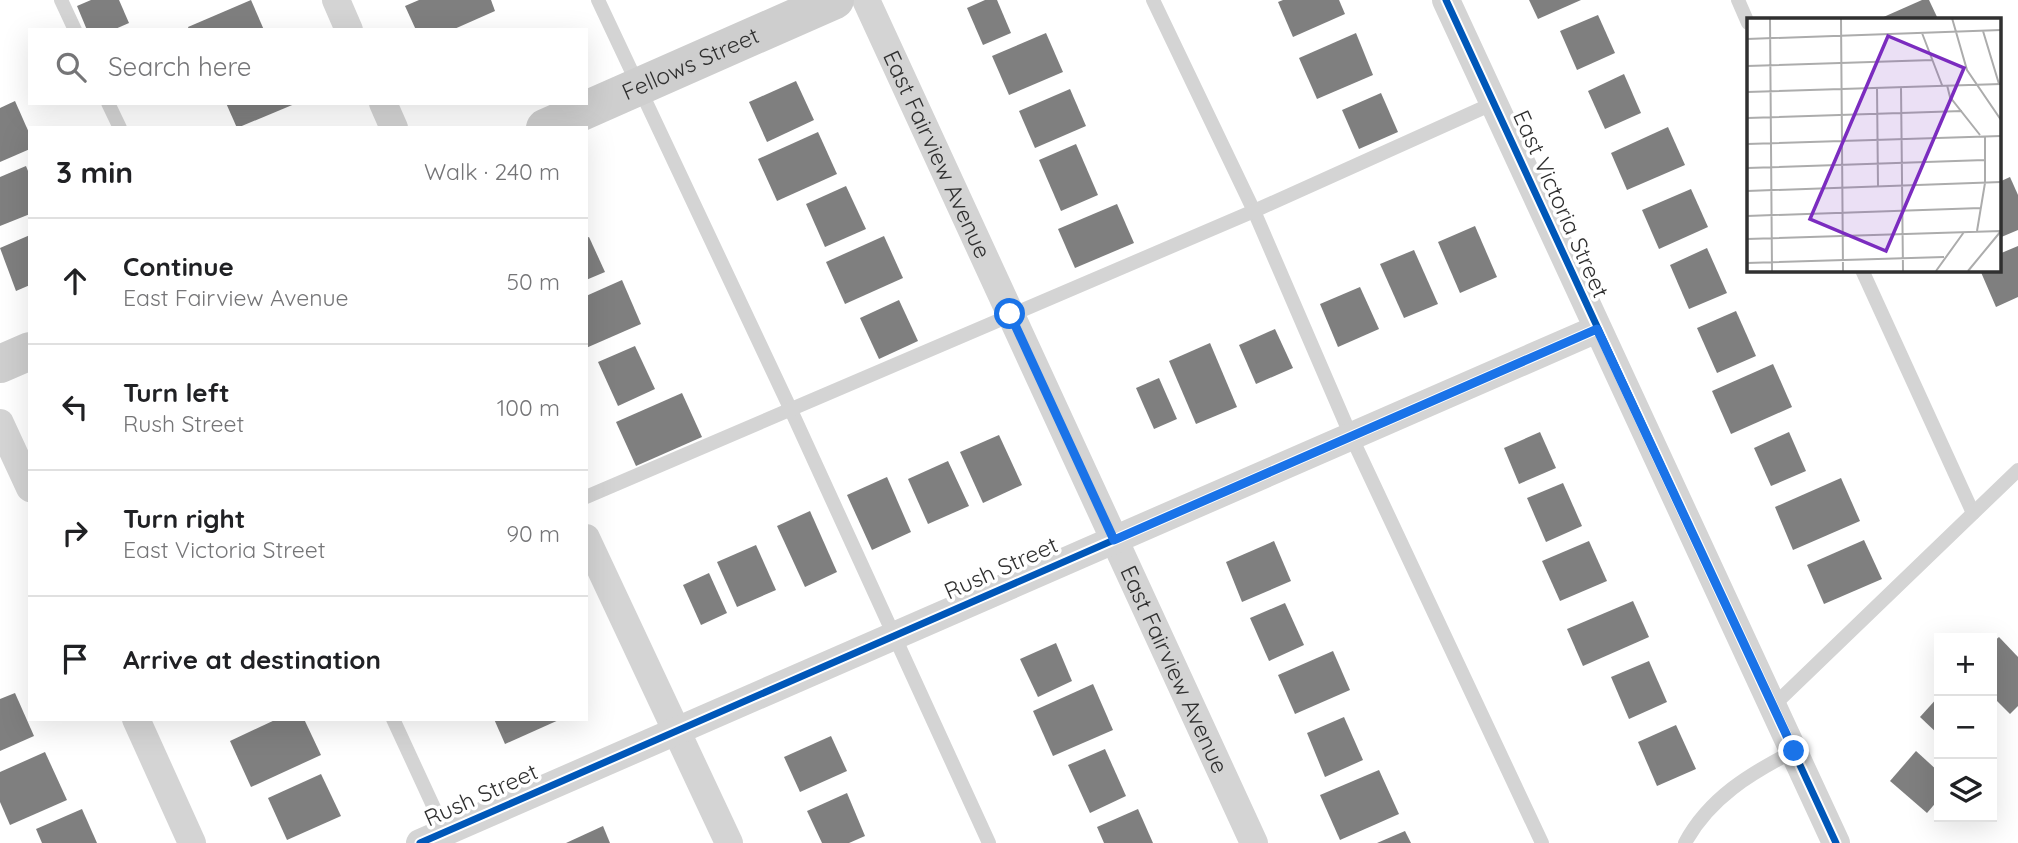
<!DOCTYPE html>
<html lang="en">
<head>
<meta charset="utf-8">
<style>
	body { margin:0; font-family:Quicksand,sans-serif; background:#f6f6f6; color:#202124 }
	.controls { position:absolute; right:21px; bottom:21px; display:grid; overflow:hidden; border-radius:0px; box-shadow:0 7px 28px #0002 }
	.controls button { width:63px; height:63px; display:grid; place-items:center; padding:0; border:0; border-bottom:2px solid #e0e0e0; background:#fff; color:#202124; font:35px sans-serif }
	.stop { position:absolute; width:21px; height:21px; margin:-16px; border:5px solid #1a73e8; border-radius:50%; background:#fff }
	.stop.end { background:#1a73e8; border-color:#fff; box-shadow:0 2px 7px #0008 }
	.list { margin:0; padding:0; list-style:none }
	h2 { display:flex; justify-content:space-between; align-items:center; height:91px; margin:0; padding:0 28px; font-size:30px }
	h2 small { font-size:23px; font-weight:400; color:#757577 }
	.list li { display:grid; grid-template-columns:46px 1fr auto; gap:21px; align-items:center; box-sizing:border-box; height:126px; padding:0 28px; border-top:2px solid #e0e0e0 }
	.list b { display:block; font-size:26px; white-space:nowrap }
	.list p { margin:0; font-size:23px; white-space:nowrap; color:#757577 }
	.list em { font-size:23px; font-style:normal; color:#757577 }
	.icon { flex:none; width:38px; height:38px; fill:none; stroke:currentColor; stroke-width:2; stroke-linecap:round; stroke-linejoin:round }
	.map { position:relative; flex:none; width:2018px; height:843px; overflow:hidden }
	.search { position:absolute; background:#fff; box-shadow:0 7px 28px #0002; left:28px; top:28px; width:560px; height:77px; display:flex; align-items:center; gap:18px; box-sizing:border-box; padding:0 24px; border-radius:0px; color:#757577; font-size:26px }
	.panel { position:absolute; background:#fff; box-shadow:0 7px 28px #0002; left:28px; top:126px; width:560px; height:595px; border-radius:0px }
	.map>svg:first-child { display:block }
	.building { fill:#7f7f7f }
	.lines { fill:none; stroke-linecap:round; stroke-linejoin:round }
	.lane { stroke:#d4d4d4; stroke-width:14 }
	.street { stroke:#d4d4d4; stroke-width:28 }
	.secondary { stroke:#cecece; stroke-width:38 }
	.cycleway-casing { stroke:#fff; stroke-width:11 }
	.cycleway { stroke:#0057b8; stroke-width:7 }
	.route { stroke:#1a73e8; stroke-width:9 }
	.labels { text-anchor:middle; stroke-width:7; stroke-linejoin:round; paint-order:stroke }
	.street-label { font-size:23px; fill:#303030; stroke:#fff }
	.inset-road { fill:none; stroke:#acacac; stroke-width:2 }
	.view { fill:#7b2cbf; fill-opacity:0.15; stroke:#7b2cbf; stroke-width:3.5 }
	.inset-edge { fill:none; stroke:#303030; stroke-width:3.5 }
</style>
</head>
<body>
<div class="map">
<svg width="2018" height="843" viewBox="0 0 2018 843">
	<rect width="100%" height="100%" fill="#fff"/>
	<g class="building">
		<path d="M91 0H119L129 23 113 30H87L77 6Z"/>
		<path d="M251 0 264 30H189L188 27Z"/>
		<path d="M419 0H491L495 11 452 30H416L405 6Z"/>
		<path d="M985 0H997L1011 33 983 45 967 8Z"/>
		<path d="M1283 0H1339L1345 14 1293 37 1278 2Z"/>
		<path d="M1529 0H1581L1538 19Z"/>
		<path d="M1922 0H1929L1938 19H1879Z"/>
		<path d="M1598 15 1615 53 1577 70 1560 31Z"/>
		<path d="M1046 33 1063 72 1009 95 992 56Z"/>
		<path d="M1356 33 1373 75 1317 99 1299 58Z"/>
		<path d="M1624 74 1641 113 1605 129 1588 91Z"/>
		<path d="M796 81 814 120 767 142 749 102Z"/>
		<path d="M1070 89 1086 126 1035 148 1019 111Z"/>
		<path d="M1381 93 1398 132 1359 149 1342 110Z"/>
		<path d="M15 101 30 135V149L0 162V108Z"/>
		<path d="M226 103H297L237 128Z"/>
		<path d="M1668 127 1685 165 1627 190 1611 153Z"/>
		<path d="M818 132 837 174 777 201 758 159Z"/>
		<path d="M1076 144 1098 195 1061 211 1039 160Z"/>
		<path d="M26 166 30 176V214L0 226V177Z"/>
		<path d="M2010 177 2018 195V230L1999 238V182Z"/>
		<path d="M846 186 866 229 825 247 806 204Z"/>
		<path d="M1691 189 1708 227 1659 249 1642 210Z"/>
		<path d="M1117 204 1134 243 1075 268 1058 229Z"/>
		<path d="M1475 226 1497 277 1460 293 1438 242Z"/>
		<path d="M30 235V285L16 291 0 248Z"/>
		<path d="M884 236 903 278 845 304 826 262Z"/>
		<path d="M589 237 605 272 586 280V238Z"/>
		<path d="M2018 246V297L1996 307 1980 270H1999V254Z"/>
		<path d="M1707 248 1727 293 1689 309 1670 265Z"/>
		<path d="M1414 250 1438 304 1404 318 1380 264Z"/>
		<path d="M622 280 641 324 586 348V296Z"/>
		<path d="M1360 287 1379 329 1338 347 1320 304Z"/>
		<path d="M899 300 918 341 879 359 860 318Z"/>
		<path d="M1736 311 1756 356 1717 373 1697 328Z"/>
		<path d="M1275 329 1293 368 1256 384 1239 345Z"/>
		<path d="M1210 343 1237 407 1196 424 1169 361Z"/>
		<path d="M635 346 655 389 618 406 598 362Z"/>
		<path d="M1773 364 1792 407 1731 434 1712 391Z"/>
		<path d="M1159 378 1177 419 1154 429 1136 388Z"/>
		<path d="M682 393 702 437 636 466 616 422Z"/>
		<path d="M1540 432 1556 468 1519 484 1504 448Z"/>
		<path d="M1789 432 1806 471 1771 486 1754 448Z"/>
		<path d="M999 435 1022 485 983 503 960 452Z"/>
		<path d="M948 461 969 506 928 524 908 479Z"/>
		<path d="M887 477 911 532 872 550 847 495Z"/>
		<path d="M1841 478 1860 521 1793 550 1775 507Z"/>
		<path d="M1563 483 1582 526 1546 542 1527 498Z"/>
		<path d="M810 511 837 572 805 587 777 526Z"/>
		<path d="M1864 540 1882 579 1824 604 1807 565Z"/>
		<path d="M1274 541 1291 581 1242 602 1226 562Z"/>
		<path d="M1589 541 1607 581 1560 601 1542 561Z"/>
		<path d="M756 545 776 590 737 607 717 562Z"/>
		<path d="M709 573 727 613 701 625 683 585Z"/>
		<path d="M1633 601 1649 637 1583 666 1567 629Z"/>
		<path d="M1285 603 1304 645 1269 661 1250 618Z"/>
		<path d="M1999 637 2018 657V706L2010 714 1992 696V643Z"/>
		<path d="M1056 643 1072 681 1038 697 1020 659Z"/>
		<path d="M1333 651 1350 690 1295 714 1278 675Z"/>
		<path d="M1649 661 1667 702 1629 719 1611 677Z"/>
		<path d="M1093 684 1113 730 1053 756 1033 711Z"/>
		<path d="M15 693 34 736 0 751V699Z"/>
		<path d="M1939 696V735L1920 717Z"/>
		<path d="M1344 717 1363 760 1325 777 1307 733Z"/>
		<path d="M277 719H304L321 755 251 787 230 741Z"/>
		<path d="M494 719H561L505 744Z"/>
		<path d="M1676 725 1696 769 1657 786 1638 742Z"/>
		<path d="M831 736 847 771 800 792 784 757Z"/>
		<path d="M1105 749 1126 796 1090 813 1068 765Z"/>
		<path d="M1916 751 1939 772V799L1927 813 1890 781Z"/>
		<path d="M45 752 67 800 10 825 0 802V772Z"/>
		<path d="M1379 770 1399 814 1340 840 1320 795Z"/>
		<path d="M321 774 341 816 287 840 268 798Z"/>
		<path d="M847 793 865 836 849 843H822L807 811Z"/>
		<path d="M82 809 97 843H42L36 829Z"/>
		<path d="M1138 809 1153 843H1104L1097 827Z"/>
		<path d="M603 826 610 843H566Z"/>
		<path d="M1405 831 1411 843H1377Z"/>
	</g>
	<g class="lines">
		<g class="lane">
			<path d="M61 0 75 30"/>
			<path d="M598 0 790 408 989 843"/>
			<path d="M1153 0 1254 211 1351 436 1542 843"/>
			<path d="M1738 0 1748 23"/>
			<path d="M108 103 120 128"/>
			<path d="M1862 270 1973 513"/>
			<path d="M586 497 1254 211 1494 103"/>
			<path d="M1774 705 2018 470"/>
			<path d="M393 719 447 836"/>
			<path d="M1685 843C1709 798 1751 773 1794 751"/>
		</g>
		<g class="street">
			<path d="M336 0 349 30"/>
			<path id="s1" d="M866 0 1254 843"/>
			<path d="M1446 0 1836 843"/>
			<path d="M383 103 394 128"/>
			<path d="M0 423 30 488"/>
			<path d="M586 538 729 843"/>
			<path d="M136 719 192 843"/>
			<path d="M420 843 1597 329"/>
		</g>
		<g class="secondary">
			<path id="s2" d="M545 128 835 0"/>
			<path d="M0 364 30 351"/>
		</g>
		<g class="cycleway-casing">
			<g id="cycleway">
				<path d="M1446 0 1836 843"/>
				<path d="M420 843 1597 329"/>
			</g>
		</g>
		<use href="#cycleway" class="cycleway"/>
	</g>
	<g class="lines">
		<path class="route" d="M1010 314 1114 540 1597 329 1794 751"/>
	</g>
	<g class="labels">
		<g class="street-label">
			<text dy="8" stroke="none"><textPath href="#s2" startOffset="159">Fellows Street</textPath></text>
			<text dy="8" stroke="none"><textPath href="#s1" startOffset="170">East Fairview Avenue</textPath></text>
			<text transform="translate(1561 204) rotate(66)" y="8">East Victoria Street</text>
			<text transform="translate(1001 568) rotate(-24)" y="8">Rush Street</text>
			<text dy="8" stroke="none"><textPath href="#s1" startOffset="737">East Fairview Avenue</textPath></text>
			<text transform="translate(481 795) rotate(-24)" y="8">Rush Street</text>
		</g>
	</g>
	<g transform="translate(1747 18)">
		<rect width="254" height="254" fill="#fff"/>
		<path class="inset-road" d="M23 0 25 253M94 0 96 253M205 0 220 52 254 102M236 13 252 66M175 15 195 67M0 21 254 12M0 48 186 42M200 67 203 79 233 117M130 69 131 169M154 69 156 253M0 74 254 66M0 100 215 93M0 126 254 118M0 150 238 142M0 173 254 164M0 198 234 190M230 213 238 165V118M0 221 254 213M0 245 197 239M189 253 217 214M221 253 254 213"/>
		<path class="view" d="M141 18 217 50 139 233 63 201Z"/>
		<rect width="254" height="254" class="inset-edge"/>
	</g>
</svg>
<div class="controls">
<button>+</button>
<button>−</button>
<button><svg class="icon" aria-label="layers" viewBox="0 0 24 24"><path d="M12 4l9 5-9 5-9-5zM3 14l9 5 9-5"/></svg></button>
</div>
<div class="stop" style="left:1010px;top:314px"></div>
<div class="stop end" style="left:1794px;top:751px"></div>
<div class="search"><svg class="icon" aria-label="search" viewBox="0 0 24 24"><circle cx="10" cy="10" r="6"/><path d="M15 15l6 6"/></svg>Search here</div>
<section class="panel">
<h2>3 min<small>Walk · 240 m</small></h2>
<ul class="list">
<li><svg class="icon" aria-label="ahead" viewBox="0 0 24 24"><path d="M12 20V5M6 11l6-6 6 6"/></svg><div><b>Continue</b><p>East Fairview Avenue</p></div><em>50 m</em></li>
<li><svg class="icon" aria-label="left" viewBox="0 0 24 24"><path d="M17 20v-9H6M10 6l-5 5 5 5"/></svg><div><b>Turn left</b><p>Rush Street</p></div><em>100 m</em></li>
<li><svg class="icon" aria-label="right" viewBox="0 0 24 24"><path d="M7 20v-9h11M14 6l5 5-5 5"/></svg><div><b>Turn right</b><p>East Victoria Street</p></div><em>90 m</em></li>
<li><svg class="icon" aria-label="arrive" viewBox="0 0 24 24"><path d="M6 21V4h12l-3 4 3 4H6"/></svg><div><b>Arrive at destination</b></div></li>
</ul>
</section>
</div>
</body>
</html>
